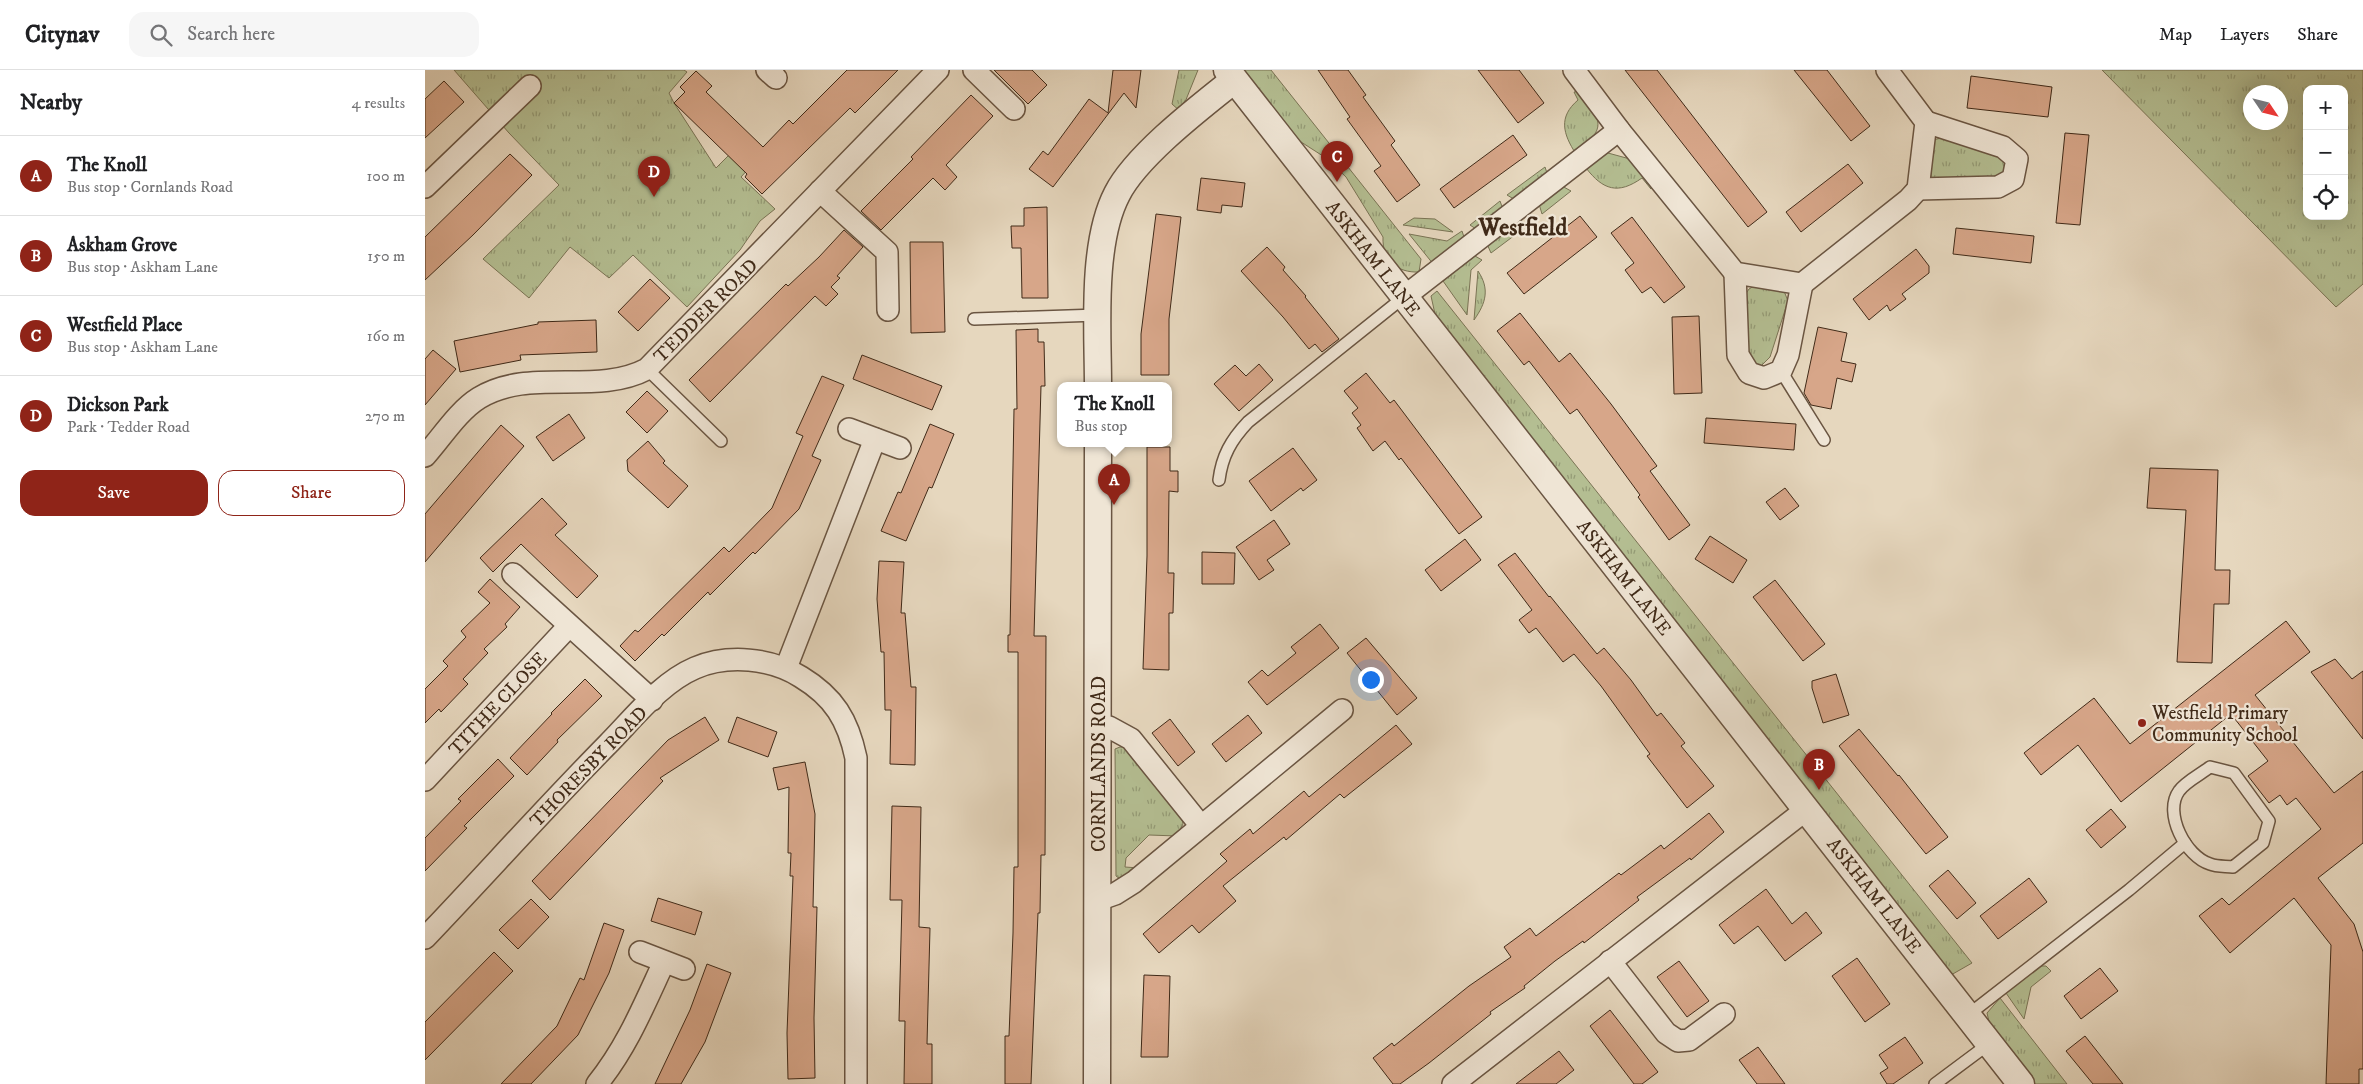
<!DOCTYPE html>
<html lang="en">
<head>
<meta charset="utf-8">
<style>
	body { margin:0; font-family:"IM FELL DW Pica",serif; background:#f6f6f6; color:#202124 }
	.controls { position:absolute; right:15px; top:15px; display:grid; overflow:hidden; border-radius:10px; box-shadow:0 5px 20px #0002 }
	.controls button { width:45px; height:45px; display:grid; place-items:center; padding:0; border:0; border-bottom:1px solid #e0e0e0; background:#fff; color:#202124; font:25px sans-serif }
	.compass { position:absolute; left:1818px; top:15px; width:45px; height:45px; border-radius:50%; background:#fff; box-shadow:0 5px 20px #0002; rotate:125deg }
	.you { position:absolute; left:945px; top:609px; width:18px; height:18px; margin:-12px; border:4px solid #fff; border-radius:50%; background:#1a73e8; box-shadow:0 0 0 8px #1a73e833 }
	.badge { display:grid; place-items:center; width:32px; height:32px; border-radius:50%; background:#8f2418; color:#fff; font-size:16px; font-weight:700 }
	.pin { position:absolute; translate:-50% -41px; filter:drop-shadow(0 1px 2px #0008) }
	.pin::after { content:''; position:absolute; top:26px; width:18px; height:15px; background:inherit; clip-path:polygon(0 0,100% 0,50% 100%) }
	.popup { position:absolute; left:632px; top:312px; width:115px; height:65px; box-sizing:border-box; display:grid; place-content:center; border-radius:10px; background:#fff; filter:drop-shadow(0 1px 4px #0005); font-size:16px; white-space:nowrap; color:#757577 }
	.popup b { font-size:19px; color:#202124 }
	.popup::after { content:''; position:absolute; left:50%; top:100%; margin-left:-10px; border:10px solid transparent; border-top-color:#fff }
	.list { margin:0; padding:0; list-style:none }
	h2 { display:flex; justify-content:space-between; align-items:center; height:65px; margin:0; padding:0 20px; font-size:21px }
	h2 small { font-size:16px; font-weight:400; color:#757577 }
	.list li { display:grid; grid-template-columns:32px 1fr auto; gap:15px; align-items:center; box-sizing:border-box; height:80px; padding:0 20px; border-top:1px solid #e0e0e0 }
	.list b { display:block; font-size:19px; white-space:nowrap }
	.list p { margin:0; font-size:16px; white-space:nowrap; color:#757577 }
	.list em { font-size:16px; font-style:normal; color:#757577 }
	.actions { display:flex; gap:10px; padding:15px 20px }
	.actions a { flex:1; padding:11px 0; border:1px solid #8f2418; border-radius:15px; text-align:center; font-size:18px; color:#8f2418 }
	.actions .main { background:#8f2418; color:#fff }
	.icon { flex:none; width:28px; height:28px; fill:none; stroke:currentColor; stroke-width:2; stroke-linecap:round; stroke-linejoin:round }
	.map { position:relative; flex:none; width:1938px; height:1014px; overflow:hidden }
	header { display:flex; align-items:center; gap:30px; box-sizing:border-box; height:70px; padding:0 25px; background:#fff; border-bottom:1px solid #e0e0e0 }
	header strong { font-size:24px }
	nav { display:flex; gap:28px; margin-inline-start:auto; font-size:18px }
	.search { width:350px; height:45px; background:#f6f6f6; display:flex; align-items:center; gap:12px; box-sizing:border-box; padding:0 18px; border-radius:15px; color:#757577; font-size:19px }
	main { display:flex }
	aside { flex:1; background:#fff }
	.map>svg:first-child { display:block }
	.grass { fill:url(#grass-tufts); stroke:#7a7455; fill-rule:evenodd }
	.building { fill:#d7a689; stroke:#402a18 }
	.lines { fill:none; stroke-linecap:round; stroke-linejoin:round }
	.service-casing { stroke:#6a5542; stroke-width:14 }
	.minor-casing { stroke:#6a5542; stroke-width:24 }
	.tertiary-casing { stroke:#6a5542; stroke-width:29 }
	.service { stroke:#efe5d5; stroke-width:11 }
	.minor { stroke:#efe5d5; stroke-width:21 }
	.tertiary { stroke:#efe5d5; stroke-width:26 }
	.poi-dot { fill:#8f2418; stroke:#efe5d5; stroke-width:2 }
	.labels { text-anchor:middle; stroke-width:4.5; stroke-linejoin:round; paint-order:stroke }
	.street-label { font-size:19px; fill:#402a18; stroke:#efe5d5 }
	.poi-label { font-size:19px; fill:#402a18; stroke:#efe5d5; text-anchor:start }
	.district-label { font-size:24px; font-weight:bold; fill:#402a18; stroke:#efe5d5 }
</style>
</head>
<body>
<header>
<strong>Citynav</strong>
<div class="search"><svg class="icon" aria-label="search" viewBox="0 0 24 24"><circle cx="10" cy="10" r="6"/><path d="M15 15l6 6"/></svg>Search here</div>
<nav><a>Map</a><a>Layers</a><a>Share</a></nav>
</header>
<main>
<aside>
<h2>Nearby<small>4 results</small></h2>
<ul class="list">
<li><span class="badge">A</span><div><b>The Knoll</b><p>Bus stop · Cornlands Road</p></div><em>100 m</em></li>
<li><span class="badge">B</span><div><b>Askham Grove</b><p>Bus stop · Askham Lane</p></div><em>150 m</em></li>
<li><span class="badge">C</span><div><b>Westfield Place</b><p>Bus stop · Askham Lane</p></div><em>160 m</em></li>
<li><span class="badge">D</span><div><b>Dickson Park</b><p>Park · Tedder Road</p></div><em>270 m</em></li>
</ul>
<div class="actions"><a class="main">Save</a><a>Share</a></div>
</aside>
<div class="map">
<svg width="1938" height="1014" viewBox="0 0 1938 1014">
	<defs>
		<pattern id="grass-tufts" width="24" height="20" patternUnits="userSpaceOnUse" patternTransform="scale(1.25)"><rect width="24" height="20" fill="#b4be92"/><path d="M3 7l-1-3M5 7V3M7 7l1-3M15 17l-1-3M17 17v-4M19 17l1-3" fill="none" stroke="#949b76"/></pattern>
	</defs>
	<rect width="100%" height="100%" fill="#e6d7be"/>
	<filter id="stains"><feTurbulence type="fractalNoise" baseFrequency=".004" numOctaves="4"/><feColorMatrix values="0 0 0 0 .2 0 0 0 0 .09 0 0 0 0 .02 0 0 0 .5 -.17"/></filter>
	<radialGradient id="worn" r=".72"><stop offset=".6" stop-color="#630" stop-opacity="0"/><stop offset="1" stop-color="#630" stop-opacity=".3"/></radialGradient>
	<g class="grass">
		<path d="M29 0H259L262 2 244 23 249 33 291 98 309 80 325 97 316 107 350 139 335 151 315 180 262 237 208 185 184 208 145 177 104 228 58 189 134 115 84 63Z"/>
		<path d="M754 0H773L756 42 747 34Z"/>
		<path d="M817 0H846L996 189 994 202C972 203 957 190 958 167L921 107 901 88 873 70Z"/>
		<path d="M1677 0H1938V214L1911 237ZM1882 19H1919V146H1882ZM1826 22H1856V52H1826Z"/>
		<path d="M1156 21C1176 54 1183 55 1151 84 1138 64 1133 47 1153 30L1149 22Z"/>
		<path d="M1520 67 1577 86 1583 91 1578 108 1509 110 1504 106 1508 70Z"/>
		<path d="M1183 83 1205 89 1227 114 1226 119 1217 108C1193 125 1178 120 1161 98L1174 87Z"/>
		<path d="M1120 97 1123 106 1092 131 1082 125Z"/>
		<path d="M1137 116 1146 121 1117 144 1114 134Z"/>
		<path d="M1075 131 1079 142 1054 161 1045 155Z"/>
		<path d="M989 148 1010 149 1028 162 978 155Z"/>
		<path d="M1086 156 1094 162 1066 183 1062 174Z"/>
		<path d="M1037 161 1040 170 1009 195 984 164 1022 171Z"/>
		<path d="M1050 186 1057 190 1046 200 1042 245 1018 211Z"/>
		<path d="M1053 201C1065 219 1061 233 1049 250Z"/>
		<path d="M1329 216 1359 221 1363 231 1345 287 1336 296 1328 294 1320 287V225L1324 219Z"/>
		<path d="M1012 221 1547 893 1526 905 1010 244 1006 226Z"/>
		<path d="M695 677H706L756 744 758 754 752 766 724 765 701 788 700 797 714 798 695 809 691 806 690 679Z"/>
		<path d="M1615 896H1621L1626 901 1606 917 1599 949 1581 923Z"/>
		<path d="M1575 928 1642 1014H1607L1566 960 1562 943Z"/>
	</g>
	<g class="building">
		<path d="M422 0H473L430 43 425 38 337 124 320 107 322 104 249 33 260 22 255 17 271 1 287 16 281 22 338 77 364 50 368 54Z"/>
		<path d="M569 0H607L622 15 603 34Z"/>
		<path d="M688 0H716L711 38 699 23 628 117 604 99 618 81 623 85 664 29 683 43Z"/>
		<path d="M893 0H923L941 25 938 27 970 71 966 75 995 115 972 132 949 101 956 96 922 49 925 47Z"/>
		<path d="M1053 0H1094L1119 33 1093 53Z"/>
		<path d="M1200 0H1232L1342 142 1323 157Z"/>
		<path d="M1369 0H1402L1445 56 1426 71Z"/>
		<path d="M1546 6 1627 17 1623 47 1542 38Z"/>
		<path d="M19 11 39 32 0 68V29Z"/>
		<path d="M546 25 568 46 521 95 532 107 520 120 508 108 456 160 436 141 488 89 486 87Z"/>
		<path d="M1640 63 1664 65 1655 155 1631 153Z"/>
		<path d="M1088 65 1102 85 1029 138 1015 119Z"/>
		<path d="M85 84 107 105 48 165 0 210V167Z"/>
		<path d="M1423 94 1438 113 1376 162 1361 142Z"/>
		<path d="M776 108 820 113 817 137 797 135 796 143 772 140Z"/>
		<path d="M622 137 623 228H597L596 178H587L586 156H599V138Z"/>
		<path d="M731 144 756 147 744 249V305H716V264Z"/>
		<path d="M1155 146 1172 167 1099 224 1082 203Z"/>
		<path d="M1207 147 1260 217 1239 233 1226 217 1217 223 1200 200 1209 193 1186 163Z"/>
		<path d="M1531 158 1609 166 1606 193 1528 184Z"/>
		<path d="M419 160 438 177 412 206 415 208 406 217 413 224 401 236 390 226 285 332 264 310 361 214 363 216 394 187Z"/>
		<path d="M485 172H518L520 262 486 263Z"/>
		<path d="M842 177 860 197 858 200 881 226 880 227 914 269 897 282 890 274 884 279 858 247 816 201Z"/>
		<path d="M1491 179 1504 196V203L1477 224 1481 229 1465 241 1462 235 1444 250 1428 229Z"/>
		<path d="M225 209 245 228 213 261 193 242Z"/>
		<path d="M1095 243 1134 292 1145 283 1186 334 1232 396 1225 401 1265 455 1244 470 1213 427 1215 425 1152 339 1145 344 1104 291 1099 295 1072 261Z"/>
		<path d="M1274 246 1277 323 1249 324 1247 247Z"/>
		<path d="M171 250 172 282 95 285 96 290 35 302 29 271 113 254V252Z"/>
		<path d="M1393 257 1422 263 1416 291 1431 294 1427 312 1412 308 1406 339 1386 335 1379 323Z"/>
		<path d="M613 259V272H619L620 316H616L609 566H621L620 785H616L615 843H613L606 1014H580V966H584L588 863 589 797H593V582H583V565H585L589 339H592L591 260Z"/>
		<path d="M8 280 31 299 0 335V289Z"/>
		<path d="M437 285 517 316 507 340 428 309Z"/>
		<path d="M834 294 848 310 814 341 789 314 810 295 821 306Z"/>
		<path d="M941 303 965 333 969 330 1057 447 1034 464 976 388 974 390 960 371 948 381 932 358 936 355 927 343 933 338 919 321Z"/>
		<path d="M397 306 419 315 387 386 396 390 374 439 330 484 328 482 285 525 283 522 239 566 237 564 210 591 195 576 210 560 213 562 299 477 304 482 347 438 378 366 371 363Z"/>
		<path d="M222 321 243 341 222 363 201 342Z"/>
		<path d="M144 344 160 368 128 391 111 367Z"/>
		<path d="M1281 348 1371 354 1369 380 1279 373Z"/>
		<path d="M505 354 529 364 507 418 504 417 481 471 456 461 473 422 476 423Z"/>
		<path d="M76 355 99 376 0 492V444Z"/>
		<path d="M223 371 240 391 238 393 263 416 243 438 203 401 202 390Z"/>
		<path d="M722 377H745V401H753V422L744 421 743 503H749L748 543H744V600L718 599 722 486Z"/>
		<path d="M868 378 892 410 878 421 876 418 846 441 824 411Z"/>
		<path d="M1725 398 1793 400 1790 500H1805L1804 534H1789L1787 593 1752 592 1761 440 1722 438Z"/>
		<path d="M1360 418 1374 436 1355 450 1341 432Z"/>
		<path d="M117 428 142 454 130 465 173 506 152 528 96 474 68 502 55 488Z"/>
		<path d="M849 450 865 474 842 490 849 500 834 510 811 477Z"/>
		<path d="M1285 466 1322 490 1308 513 1270 489Z"/>
		<path d="M1040 469 1056 490 1016 521 1000 500Z"/>
		<path d="M777 482 810 483 809 514H777Z"/>
		<path d="M1090 483 1124 527 1125 526 1172 584 1179 578 1206 610 1232 646 1236 643 1260 673 1256 676 1289 716 1262 738 1222 686 1225 684 1176 616 1149 584 1138 592 1111 558 1104 563 1094 550 1107 540 1073 495Z"/>
		<path d="M454 491 479 492 476 543H480L486 617H491L490 695 465 694 466 640H460L459 582H456L452 529Z"/>
		<path d="M65 509 95 537 80 554 82 557 59 579 63 583 38 609 43 614 16 642 14 639 0 653V619L23 596 18 591 41 567 36 561 65 533 53 522Z"/>
		<path d="M1350 510 1400 574 1378 591 1328 527Z"/>
		<path d="M1861 551 1885 582 1830 625 1909 723 1938 701V773L1893 808 1929 854 1938 882V999H1934V1014H1901L1906 875 1869 828 1805 883 1774 846 1797 828 1804 835 1896 759 1871 728 1862 735 1855 725 1844 733 1823 706 1843 691 1806 644 1696 732 1653 675 1616 705 1599 683 1669 628 1705 674Z"/>
		<path d="M895 554 914 578 842 635 823 612 837 600 843 606 871 583 866 577Z"/>
		<path d="M941 568 992 628 972 645 922 583Z"/>
		<path d="M1910 589 1927 609 1938 601V669L1886 602Z"/>
		<path d="M1411 604 1424 645 1398 653 1387 618V611Z"/>
		<path d="M160 609 177 626 132 670 133 672 102 705 85 688 127 644 126 643Z"/>
		<path d="M823 645 837 663 801 692 787 674Z"/>
		<path d="M280 647 294 670 235 708 238 711 125 830 107 811 243 670Z"/>
		<path d="M312 647 352 662 343 687 303 672Z"/>
		<path d="M745 649 770 682 753 696 727 663Z"/>
		<path d="M971 655 987 674 919 728 915 724 861 770 859 767 798 816 811 831 774 863 767 855 734 883 718 864 802 791 795 784 825 759 828 764 879 721 884 727Z"/>
		<path d="M1434 659 1473 706 1474 705 1523 767 1501 784 1414 676Z"/>
		<path d="M73 689 89 706 39 756 42 758 0 801V768L36 731 33 729Z"/>
		<path d="M380 692 390 744 388 837H392L389 948 390 1008 363 1009 362 963 368 806H365L366 783H363L364 717 353 720 348 698Z"/>
		<path d="M467 736 496 737 494 857 505 858 502 974H507V1014H479L480 951H474L477 830H465Z"/>
		<path d="M1686 739 1701 757 1676 778 1661 760Z"/>
		<path d="M1284 743 1299 762 1266 790 1265 788 1212 827 1214 830 1159 873 1158 871 1130 891 1099 916 1100 918 1065 942 1066 944 1004 993 975 1014H968L948 988 967 973 969 976 1044 916 1086 887 1079 877 1105 858 1111 866 1194 803 1196 805 1236 775 1239 779Z"/>
		<path d="M1523 800 1551 833 1532 849 1504 816Z"/>
		<path d="M1604 808 1622 832 1573 869 1555 846Z"/>
		<path d="M1341 819 1367 854 1381 842 1397 863 1360 891 1333 856 1309 874 1294 855Z"/>
		<path d="M233 828 277 842 270 865 226 851Z"/>
		<path d="M106 829 124 847 93 879 74 860Z"/>
		<path d="M179 853 199 860 184 903 153 965 106 1014H76L132 956 155 908 159 910Z"/>
		<path d="M69 882 88 901 0 990V952Z"/>
		<path d="M1432 888 1465 934 1440 952 1407 906Z"/>
		<path d="M1254 891 1284 931 1262 947 1232 907Z"/>
		<path d="M282 894 306 903 280 972 256 1014H230L265 940Z"/>
		<path d="M1675 898 1693 921 1656 949 1639 926Z"/>
		<path d="M719 905 745 906 743 987H716Z"/>
		<path d="M1185 940 1233 1002 1217 1014H1209L1165 956Z"/>
		<path d="M1660 966 1698 1014H1668L1641 981Z"/>
		<path d="M1480 967 1498 993 1468 1014H1462L1455 1003 1463 998 1454 985Z"/>
		<path d="M1333 977 1360 1014H1332L1314 990Z"/>
		<path d="M1134 981 1149 1000 1131 1014H1091Z"/>
	</g>
	<g class="lines">
		<g class="service-casing">
			<g id="service">
				<path d="M549 249 673 245"/>
				<path d="M222 299 296 371"/>
				<path d="M1356 301 1399 370"/>
				<path d="M794 410C797 386 806 370 823 352L979 227"/>
				<path d="M1785 697 1809 703 1844 751 1838 773 1808 797C1801 796 1792 797 1785 794 1761 787 1738 743 1754 721 1760 712 1776 704 1785 697Z"/>
				<path d="M1543 945 1704 820 1760 773"/>
				<path d="M1510 1014 1565 973"/>
			</g>
		</g>
		<g class="minor-casing">
			<g id="minor">
				<path d="M342 0 351 8"/>
				<path d="M549 0 589 39"/>
				<path d="M1149 0 1194 60 1310 203 1377 214 1483 130 1493 119 1501 52 1462 0"/>
				<path d="M0 117 105 16"/>
				<path d="M1493 119 1573 117 1588 109 1592 89 1578 77 1501 52"/>
				<path d="M395 121 462 182 463 240"/>
				<path d="M1310 203 1313 285 1324 303 1339 308 1356 301 1363 285 1377 214"/>
				<path d="M979 227 1194 60"/>
				<path d="M424 359 475 378"/>
				<path d="M0 386C17 367 33 341 54 328 104 297 171 326 222 299L513 0"/>
				<path d="M88 504 227 630"/>
				<path d="M361 598 450 369"/>
				<path d="M672 656 684 657 706 669 776 756"/>
				<path d="M0 710 144 556"/>
				<path d="M673 830 690 824 709 812 917 640"/>
				<path d="M0 868C61 804 120 738 182 675 208 649 235 613 270 598 303 584 346 588 376 607 409 627 423 650 431 688V1014"/>
				<path d="M215 882 259 899"/>
				<path d="M1185 891 1241 963 1253 971 1264 970 1299 944"/>
				<path d="M172 1014C202 977 219 935 239 892"/>
				<path d="M1028 1014 1382 739"/>
			</g>
		</g>
		<g class="tertiary-casing">
			<g id="tertiary">
				<path d="M802 0 1596 1014"/>
				<path d="M673 316C673 260 666 174 692 124 711 86 775 37 809 10"/>
				<path d="M672 1014 673 374"/>
			</g>
		</g>
		<use href="#service" class="service"/>
		<use href="#minor" class="minor"/>
		<use href="#tertiary" class="tertiary"/>
	</g>
	<circle class="poi-dot" cx="1717" cy="653" r="5"/>
	<g class="labels">
		<g class="street-label">
			<text transform="translate(949 188) rotate(52)" y="7">ASKHAM LANE</text>
			<text transform="translate(280 240) rotate(-45)" y="7">TEDDER ROAD</text>
			<text transform="translate(1200 507) rotate(52)" y="7">ASKHAM LANE</text>
			<text transform="translate(72 633) rotate(-47)" y="7">TITHE CLOSE</text>
			<text transform="translate(673 694) rotate(-90)" y="7">CORNLANDS ROAD</text>
			<text transform="translate(163 696) rotate(-46)" y="7">THORESBY ROAD</text>
			<text transform="translate(1450 825) rotate(52)" y="7">ASKHAM LANE</text>
		</g>
		<g class="poi-label">
			<text x="1727" y="649">Westfield Primary<tspan x="1727" dy="22">Community School</tspan></text>
		</g>
		<g class="district-label">
			<text x="1098" y="165">Westfield</text>
		</g>
	</g>
	<rect width="100%" height="100%" filter="url(#stains)"/>
	<rect width="100%" height="100%" fill="url(#worn)"/>
</svg>
<div class="controls">
<button>+</button>
<button>−</button>
<button><svg class="icon" aria-label="locate" viewBox="0 0 24 24"><circle cx="12" cy="12" r="6"/><path d="M12 2v4M12 18v4M2 12h4M18 12h4"/></svg></button>
</div>
<svg class="compass" viewBox="-18 -18 36 36"><path d="M0-13l5 13h-10z" fill="#e53935"/><path d="M0 13l5-13h-10z" fill="#757577"/></svg>
<div class="you"></div>
<div class="pin badge" style="left:689px;top:435px">A</div>
<div class="popup"><b>The Knoll</b>Bus stop</div>
<div class="pin badge" style="left:1394px;top:720px">B</div>
<div class="pin badge" style="left:912px;top:112px">C</div>
<div class="pin badge" style="left:229px;top:127px">D</div>
</div>
</main>
</body>
</html>
